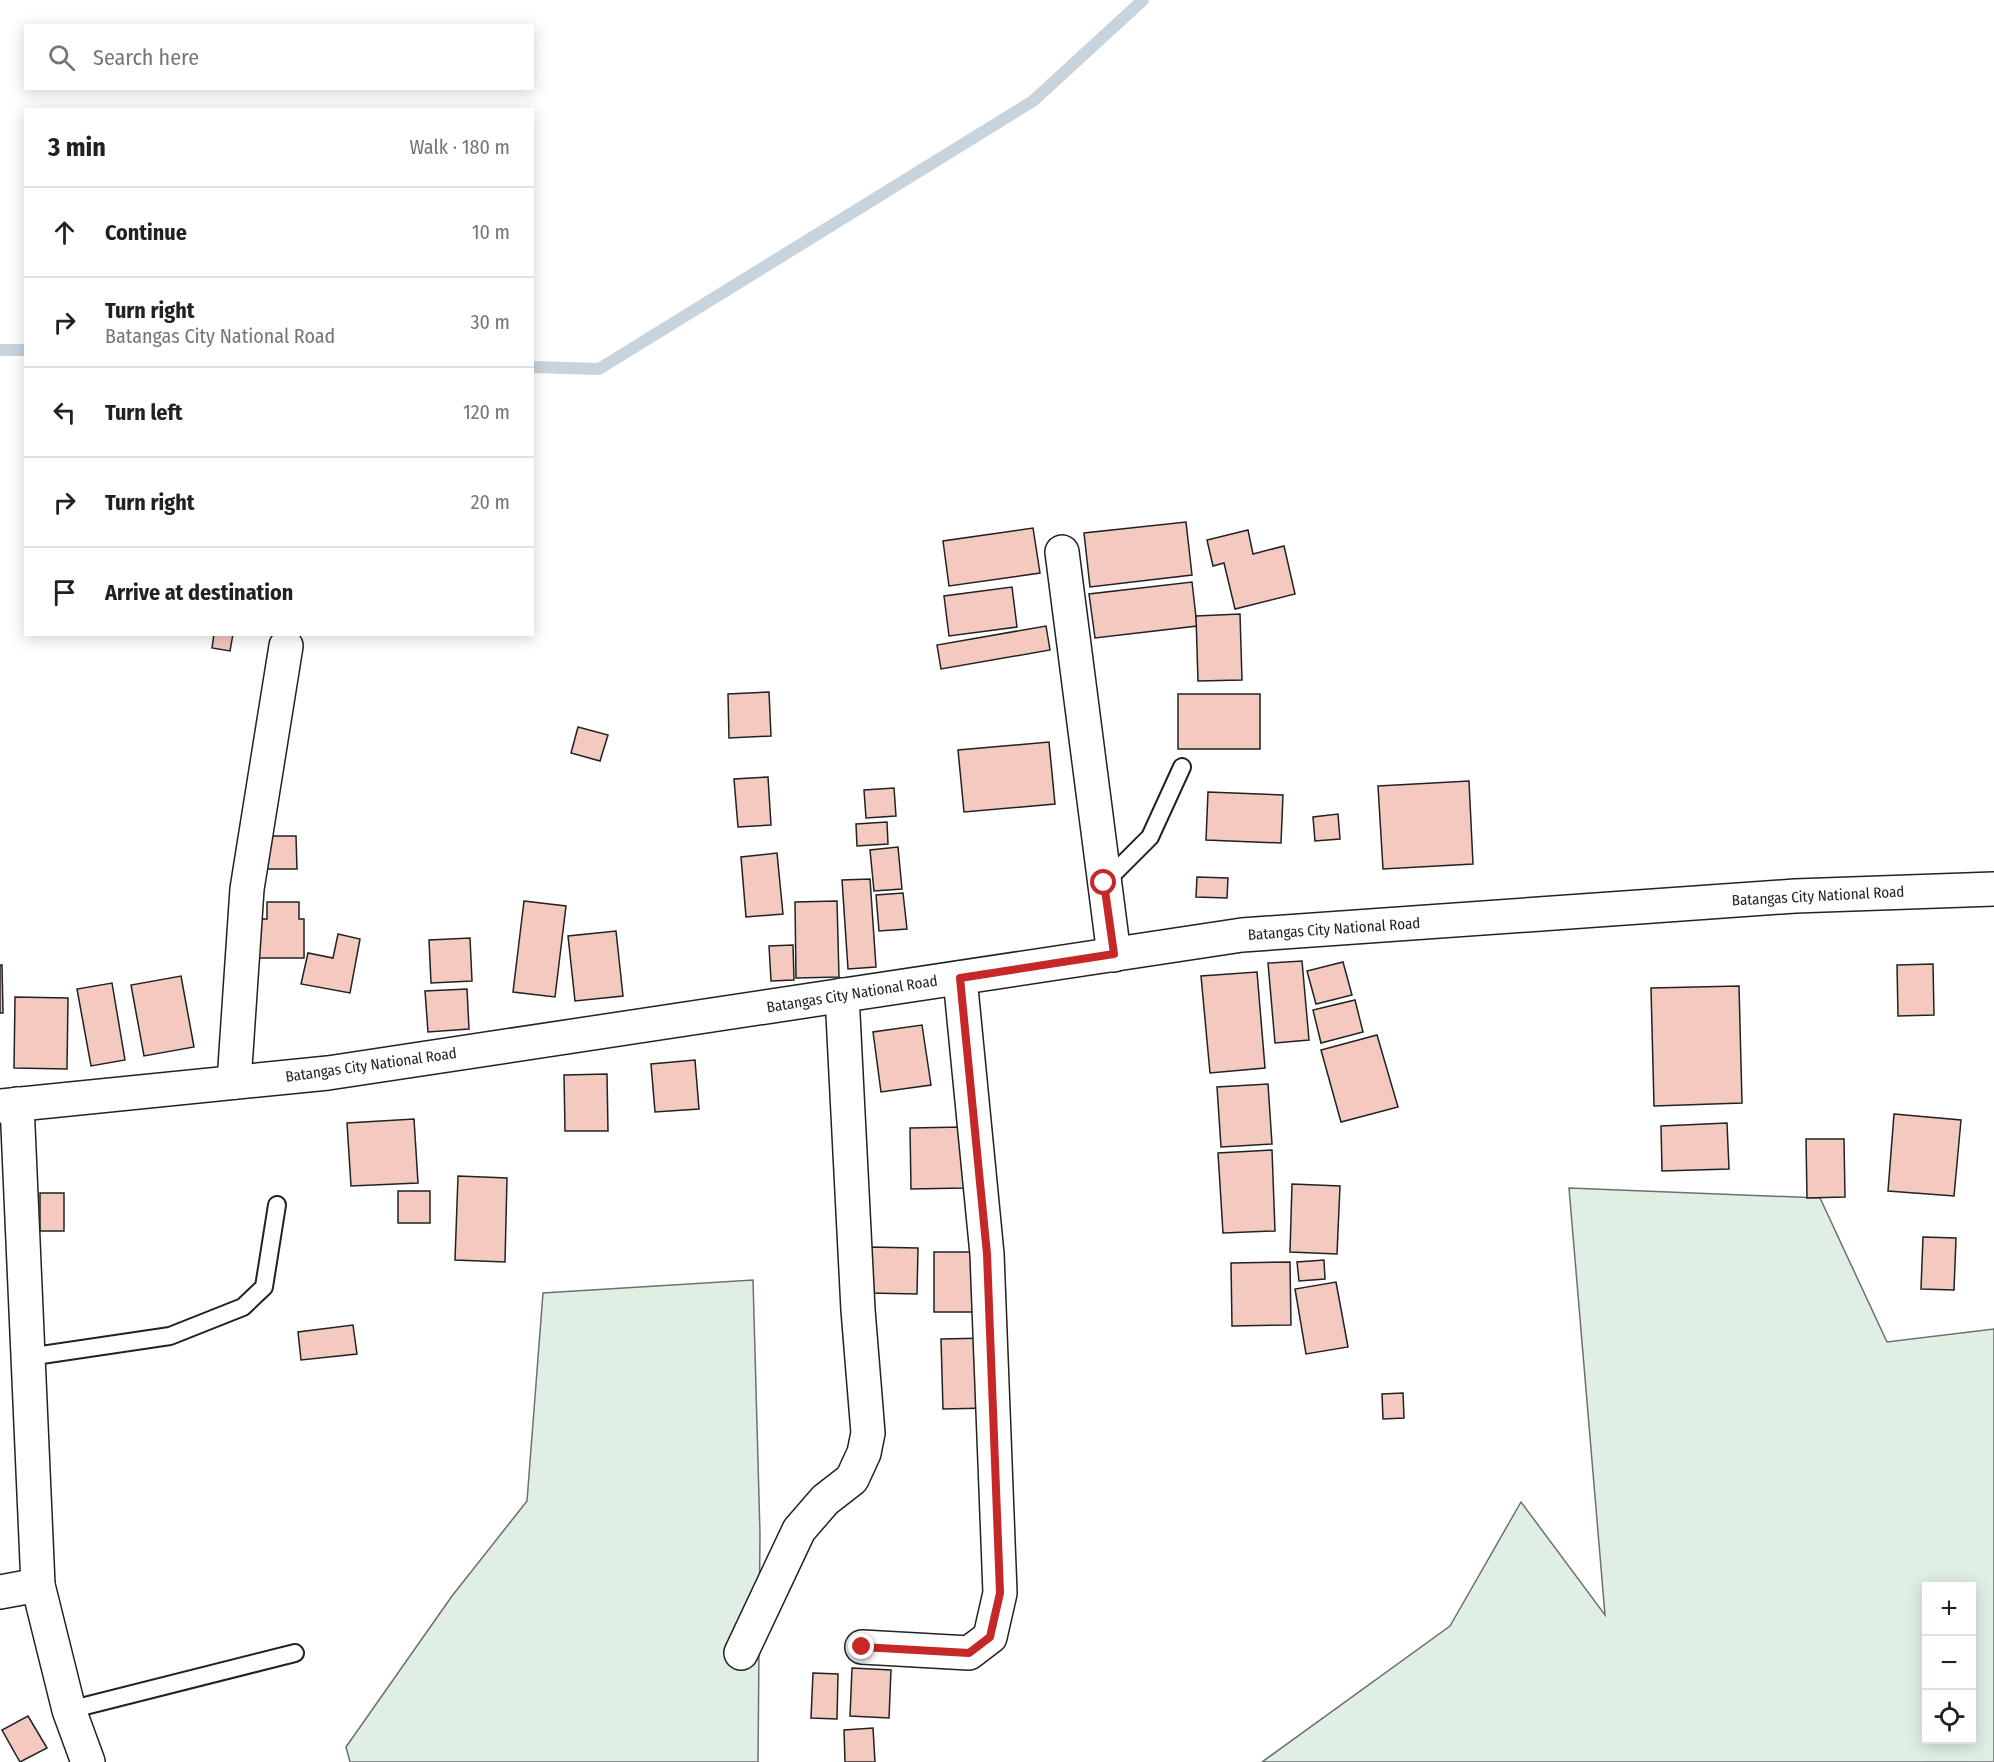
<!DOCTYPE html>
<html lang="en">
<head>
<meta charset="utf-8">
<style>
	body { margin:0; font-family:"Fira Sans Condensed",sans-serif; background:#f2f2f2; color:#202124 }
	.controls { position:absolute; right:18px; bottom:18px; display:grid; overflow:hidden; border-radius:0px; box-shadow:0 3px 15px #0003 }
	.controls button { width:54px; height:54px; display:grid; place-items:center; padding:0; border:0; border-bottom:2px solid #e0e0e0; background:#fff; color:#202124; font:30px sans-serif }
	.stop { position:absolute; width:18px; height:18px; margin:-14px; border:4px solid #c62828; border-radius:50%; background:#fff }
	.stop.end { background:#c62828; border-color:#fff; box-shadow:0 2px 6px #0008 }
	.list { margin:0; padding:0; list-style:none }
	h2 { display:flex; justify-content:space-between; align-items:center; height:78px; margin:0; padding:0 24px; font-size:26px }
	h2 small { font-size:20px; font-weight:400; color:#757577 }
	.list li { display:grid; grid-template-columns:39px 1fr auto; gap:18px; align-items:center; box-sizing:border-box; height:90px; padding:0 24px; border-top:2px solid #e0e0e0 }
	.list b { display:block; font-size:22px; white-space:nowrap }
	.list p { margin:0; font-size:20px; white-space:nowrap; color:#757577 }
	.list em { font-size:20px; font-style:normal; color:#757577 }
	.icon { flex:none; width:33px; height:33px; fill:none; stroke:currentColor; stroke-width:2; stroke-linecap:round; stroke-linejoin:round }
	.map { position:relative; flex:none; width:1994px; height:1762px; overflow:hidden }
	.search { position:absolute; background:#fff; box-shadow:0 3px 15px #0003; left:24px; top:24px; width:510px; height:66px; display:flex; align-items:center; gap:15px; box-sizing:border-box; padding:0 21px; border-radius:0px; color:#757577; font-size:22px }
	.panel { position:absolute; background:#fff; box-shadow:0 3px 15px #0003; left:24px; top:108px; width:510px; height:528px; border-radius:0px }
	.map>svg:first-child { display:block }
	.green { fill:#e0efe3; stroke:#6f6f6f; stroke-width:1.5; fill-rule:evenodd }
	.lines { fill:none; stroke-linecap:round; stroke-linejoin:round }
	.stream { stroke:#c7d3dd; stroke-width:12 }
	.building { fill:#f3c9c0; stroke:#222; stroke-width:1.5 }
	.service-casing { stroke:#222; stroke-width:20 }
	.minor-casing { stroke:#222; stroke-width:36 }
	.tertiary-casing { stroke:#222; stroke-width:36 }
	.service { stroke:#fff; stroke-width:16 }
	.minor { stroke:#fff; stroke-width:33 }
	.tertiary { stroke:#fff; stroke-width:33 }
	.route { stroke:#c62828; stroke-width:8 }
	.labels { text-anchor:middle; stroke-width:4.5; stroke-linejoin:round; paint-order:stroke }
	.street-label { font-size:15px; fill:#222; stroke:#fff }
</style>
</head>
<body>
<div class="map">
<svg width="1994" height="1762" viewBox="0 0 1994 1762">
	<rect width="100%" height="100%" fill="#fff"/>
	<g class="green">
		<path d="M1569 1188 1820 1198 1887 1342 1994 1329V1762H1262L1450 1626 1521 1502 1605 1615ZM1926 1586H1972V1740H1926Z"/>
		<path d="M753 1280 760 1534 758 1762H350L346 1747 452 1596 527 1501 543 1293Z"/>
	</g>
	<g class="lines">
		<g class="stream">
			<path d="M0 350H26"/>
			<path d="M532 367 599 369 1033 101 1143 0"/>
		</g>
	</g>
	<g class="building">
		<path d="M1186 522 1192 575 1090 587 1084 533Z"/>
		<path d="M1033 528 1040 573 949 586 943 541Z"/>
		<path d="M1248 530 1253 554 1284 546 1295 594 1235 609 1224 563 1213 566 1207 540Z"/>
		<path d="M1192 582 1197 626 1095 638 1089 594Z"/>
		<path d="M1012 587 1017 627 949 636 944 596Z"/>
		<path d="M1240 614 1242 680 1198 681 1196 616Z"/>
		<path d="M1046 626 1050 650 941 669 937 645Z"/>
		<path d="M214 634H233L230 651 212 648Z"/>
		<path d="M769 692 771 736 729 738 728 694Z"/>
		<rect x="1178" y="694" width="82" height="55"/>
		<path d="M578 727 608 735 600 761 571 753Z"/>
		<path d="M1049 742 1055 804 964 812 958 750Z"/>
		<path d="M768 777 771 825 738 827 734 779Z"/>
		<path d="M1469 781 1473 864 1383 869 1378 786Z"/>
		<path d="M894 788 896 816 866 818 864 790Z"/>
		<path d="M1208 792 1283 795 1281 843 1206 840Z"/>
		<path d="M1338 814 1340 839 1315 841 1313 817Z"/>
		<path d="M887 822 888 844 857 846 856 824Z"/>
		<path d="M263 836H296L297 869H263Z"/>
		<path d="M898 847 902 889 874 891 870 850Z"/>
		<path d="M777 853 783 914 746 917 741 857Z"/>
		<path d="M1197 877 1228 878 1227 898 1196 897Z"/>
		<path d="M870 879 876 967 848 969 842 880Z"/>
		<path d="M903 893 907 929 879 931 876 895Z"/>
		<path d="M524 901 566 906 555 997 513 992Z"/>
		<path d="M837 901 839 977 796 978 795 902Z"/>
		<path d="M267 902H299V919H304V958H253L252 919H267Z"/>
		<path d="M616 931 623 996 575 1001 568 936Z"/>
		<path d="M338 934 360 939 350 993 301 984 308 953 333 958Z"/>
		<path d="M470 938 472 981 431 983 429 940Z"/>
		<path d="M793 945 794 980 771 981 769 946Z"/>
		<path d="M1302 961 1309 1040 1275 1043 1268 963Z"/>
		<path d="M1343 962 1352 995 1316 1004 1307 971Z"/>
		<path d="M1933 964 1934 1015 1898 1016 1897 965Z"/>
		<path d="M0 965H2L3 1013H0Z"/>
		<path d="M1257 972 1265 1068 1210 1073 1201 976Z"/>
		<path d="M181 976 194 1047 144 1056 131 985Z"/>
		<path d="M112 983 125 1060 91 1066 77 989Z"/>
		<path d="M1739 986 1742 1103 1654 1106 1651 988Z"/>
		<path d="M467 989 469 1029 428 1032 425 991Z"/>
		<path d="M15 997 68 998 67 1069 14 1068Z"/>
		<path d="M1355 1000 1363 1032 1321 1043 1313 1010Z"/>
		<path d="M922 1025 931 1085 881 1092 873 1032Z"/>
		<path d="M1377 1035 1398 1107 1341 1122 1321 1050Z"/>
		<path d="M695 1060 699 1109 655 1112 651 1064Z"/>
		<path d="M607 1074 608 1131H565L564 1075Z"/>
		<path d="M1268 1084 1272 1144 1221 1147 1217 1087Z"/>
		<path d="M1894 1114 1961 1120 1954 1196 1888 1191Z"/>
		<path d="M414 1119 418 1183 351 1186 347 1123Z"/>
		<path d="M1727 1123 1729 1169 1662 1171 1661 1126Z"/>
		<path d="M963 1127 964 1188 911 1189 910 1128Z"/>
		<path d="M1806 1139H1844L1845 1197 1807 1198Z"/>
		<path d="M1272 1150 1275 1231 1223 1233 1218 1153Z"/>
		<path d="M458 1176 507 1178 505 1262 455 1260Z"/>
		<path d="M1292 1184 1340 1186 1337 1254 1290 1252Z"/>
		<rect x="398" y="1191" width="32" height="32"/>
		<rect x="40" y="1193" width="24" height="38"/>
		<path d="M1923 1237 1956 1238 1954 1290 1921 1289Z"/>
		<path d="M869 1247 918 1248 917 1294 868 1293Z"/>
		<rect x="934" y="1252" width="50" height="60"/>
		<path d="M1324 1260 1325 1279 1299 1281 1297 1262Z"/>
		<path d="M1290 1262 1291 1325 1232 1326 1231 1263Z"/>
		<path d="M1336 1282 1348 1347 1306 1354 1295 1289Z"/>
		<path d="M353 1325 357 1354 301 1360 298 1332Z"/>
		<path d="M987 1338 989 1408 943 1409 941 1339Z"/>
		<path d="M1403 1393 1404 1418 1383 1419 1382 1394Z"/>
		<path d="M852 1668 891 1670 889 1718 850 1716Z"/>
		<path d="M813 1673 838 1674 837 1719 811 1718Z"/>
		<path d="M28 1716 47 1748 20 1762 2 1730Z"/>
		<path d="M873 1728 875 1762H845L844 1730Z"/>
	</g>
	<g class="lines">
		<g class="service-casing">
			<g id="service">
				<path d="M1105 882 1150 837 1182 767"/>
				<path d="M28 1357 170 1336 243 1307 264 1287 277 1205"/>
				<path d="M69 1710 295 1653"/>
			</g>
		</g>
		<g class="minor-casing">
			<g id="minor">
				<path d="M1062 552 1114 955"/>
				<path d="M234 1082 247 889 286 646"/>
				<path d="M17 1104 38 1585 69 1710 88 1762"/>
				<path d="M0 1592 38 1585"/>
				<path d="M862 1647 969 1653 990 1637 1000 1593 987 1254 960 978"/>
				<path d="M741 1653 799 1530 825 1500 852 1479 864 1453 868 1433 858 1310 842 995"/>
			</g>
		</g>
		<g class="tertiary-casing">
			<path id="tertiary" d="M0 1106 328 1073 1242 935 1795 896 1994 889"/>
		</g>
		<use href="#service" class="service"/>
		<use href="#minor" class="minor"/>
		<use href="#tertiary" class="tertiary"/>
	</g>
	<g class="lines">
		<path class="route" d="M862 1647 969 1653 990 1637 1000 1593 987 1254 960 978 1114 954 1104 883"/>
	</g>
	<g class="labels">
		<g class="street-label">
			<text transform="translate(1818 896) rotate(-3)" y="5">Batangas City National Road</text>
			<text transform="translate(1334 929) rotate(-4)" y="5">Batangas City National Road</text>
			<text transform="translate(852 994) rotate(-9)" y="5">Batangas City National Road</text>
			<text transform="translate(371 1065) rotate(-8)" y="5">Batangas City National Road</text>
		</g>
	</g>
</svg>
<div class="controls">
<button>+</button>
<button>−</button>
<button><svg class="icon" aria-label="locate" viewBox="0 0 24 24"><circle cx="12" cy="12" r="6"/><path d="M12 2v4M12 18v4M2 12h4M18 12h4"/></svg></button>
</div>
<div class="stop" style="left:1104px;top:883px"></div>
<div class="stop end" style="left:862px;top:1647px"></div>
<div class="search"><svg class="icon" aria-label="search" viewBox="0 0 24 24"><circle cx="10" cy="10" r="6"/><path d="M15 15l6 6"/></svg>Search here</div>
<section class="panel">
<h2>3 min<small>Walk · 180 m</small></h2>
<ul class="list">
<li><svg class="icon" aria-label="ahead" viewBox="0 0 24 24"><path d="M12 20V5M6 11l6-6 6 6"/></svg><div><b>Continue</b></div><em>10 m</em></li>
<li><svg class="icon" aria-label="right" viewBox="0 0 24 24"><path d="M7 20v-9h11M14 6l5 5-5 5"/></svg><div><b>Turn right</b><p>Batangas City National Road</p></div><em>30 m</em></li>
<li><svg class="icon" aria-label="left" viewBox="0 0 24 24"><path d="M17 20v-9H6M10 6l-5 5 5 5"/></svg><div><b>Turn left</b></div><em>120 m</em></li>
<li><svg class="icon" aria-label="right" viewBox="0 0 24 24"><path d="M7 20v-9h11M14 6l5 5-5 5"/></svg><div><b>Turn right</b></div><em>20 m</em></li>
<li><svg class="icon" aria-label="arrive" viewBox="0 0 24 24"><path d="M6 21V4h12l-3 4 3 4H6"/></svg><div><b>Arrive at destination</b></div></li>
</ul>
</section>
</div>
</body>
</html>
